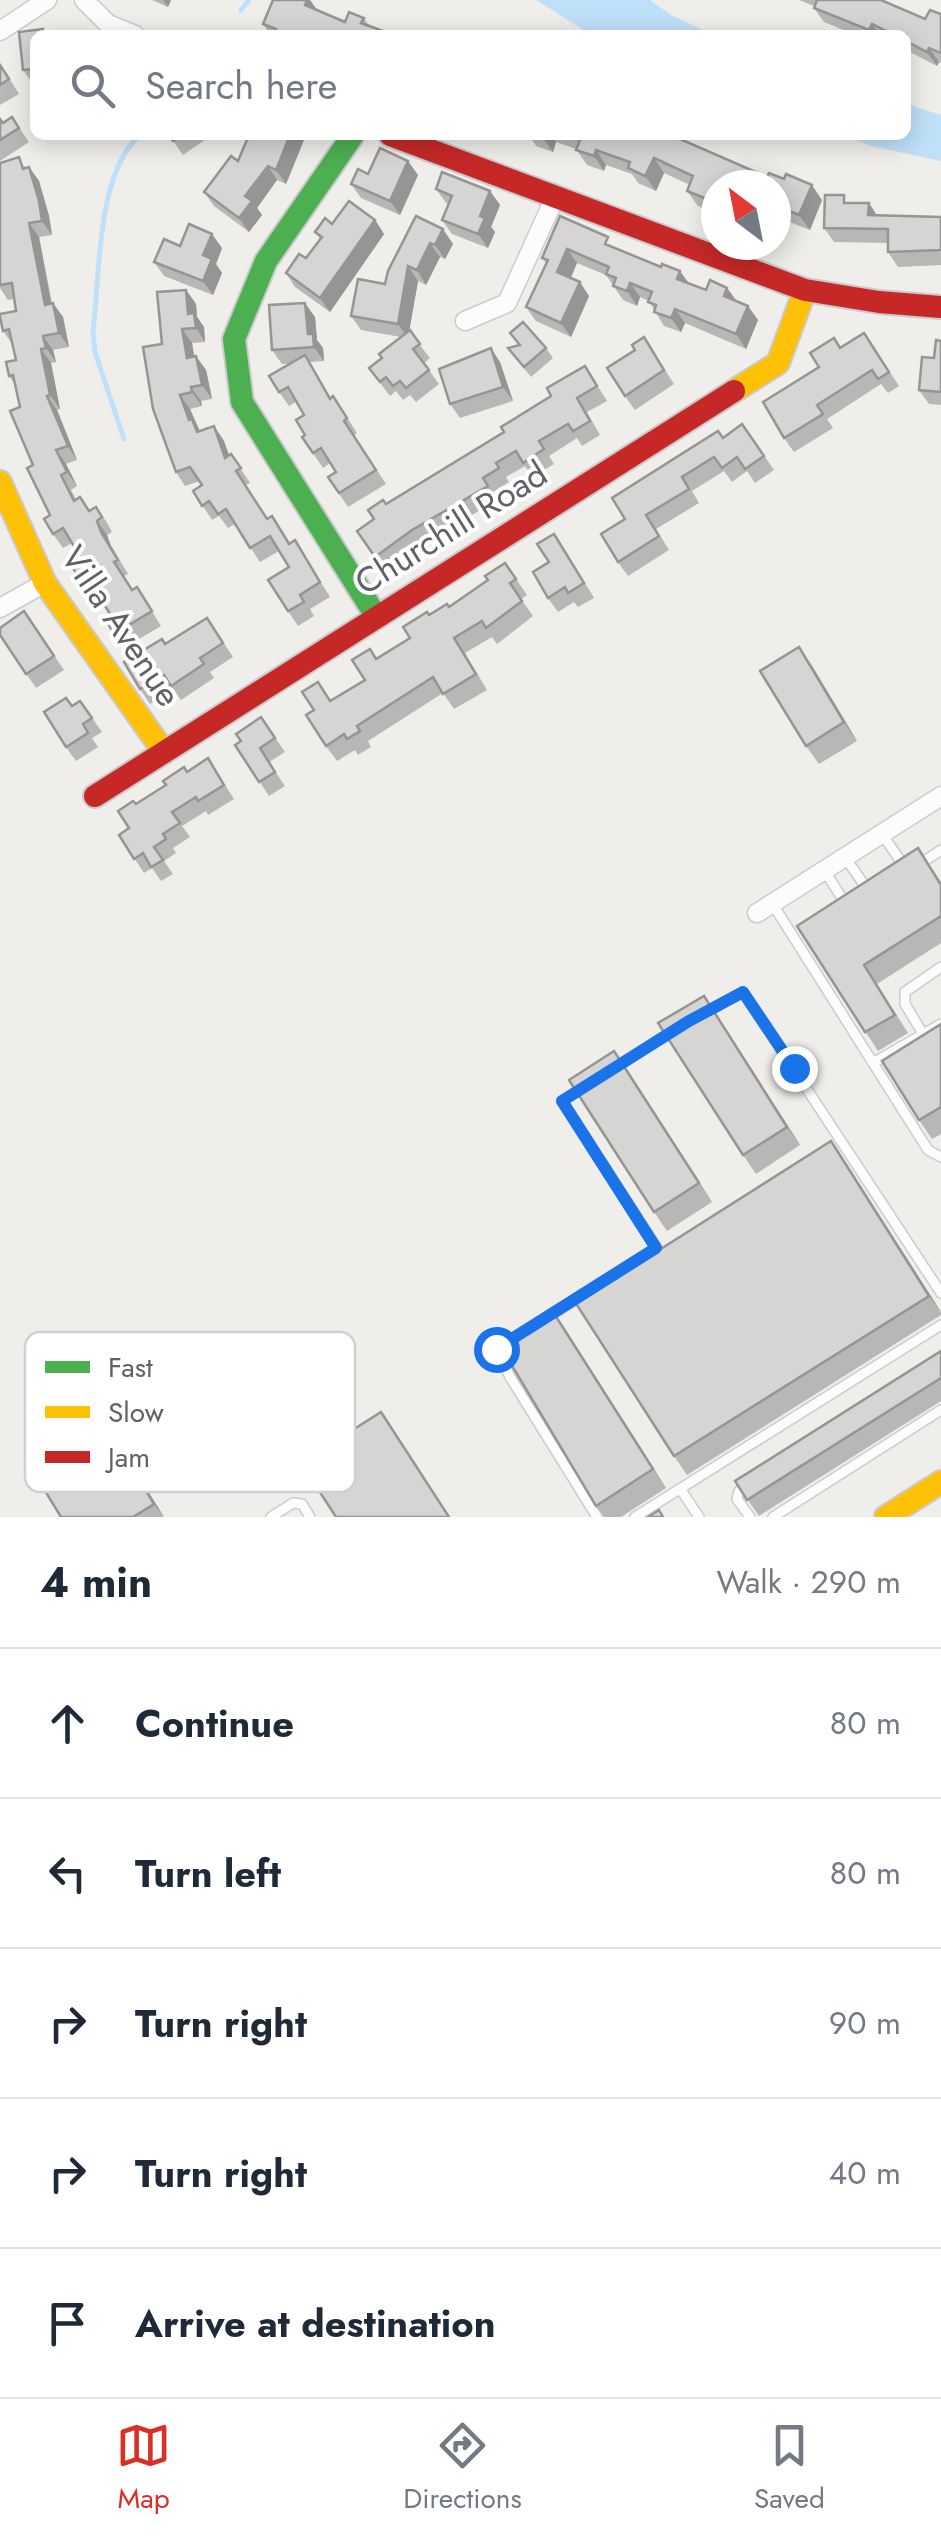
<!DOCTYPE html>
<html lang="en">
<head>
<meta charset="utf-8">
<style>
	body { margin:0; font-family:Jost,sans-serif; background:#f2f2f3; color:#1f2937 }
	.compass { position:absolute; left:701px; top:170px; width:90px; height:90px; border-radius:50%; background:#fff; box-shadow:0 5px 25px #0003; rotate:328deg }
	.stop { position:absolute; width:30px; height:30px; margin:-22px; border:8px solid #1a73e8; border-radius:50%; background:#fff }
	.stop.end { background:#1a73e8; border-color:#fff; box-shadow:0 2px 10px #0008 }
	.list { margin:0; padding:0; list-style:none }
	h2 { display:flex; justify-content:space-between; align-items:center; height:130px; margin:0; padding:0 40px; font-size:42px }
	h2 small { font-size:32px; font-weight:400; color:#747a83 }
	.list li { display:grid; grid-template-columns:65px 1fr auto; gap:30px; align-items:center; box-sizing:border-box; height:150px; padding:0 40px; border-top:2px solid #e0e1e3 }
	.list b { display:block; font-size:38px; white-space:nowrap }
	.list em { font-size:32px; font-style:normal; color:#747a83 }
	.icon { flex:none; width:55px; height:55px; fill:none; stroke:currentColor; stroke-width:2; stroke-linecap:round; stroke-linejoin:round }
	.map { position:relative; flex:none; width:941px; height:1517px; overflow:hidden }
	.search { position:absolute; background:#fff; box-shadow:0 5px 25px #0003; left:30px; right:30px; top:30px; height:110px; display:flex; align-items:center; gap:25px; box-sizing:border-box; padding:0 35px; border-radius:15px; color:#747a83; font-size:38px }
	.sheet { height:880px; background:#fff }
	nav { display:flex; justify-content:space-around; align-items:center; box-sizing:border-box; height:140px; border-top:2px solid #e0e1e3; background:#fff; font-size:28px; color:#747a83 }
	nav a { display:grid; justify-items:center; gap:5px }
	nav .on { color:#d93025 }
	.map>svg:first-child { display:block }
	.water { fill:#bfe0f9 }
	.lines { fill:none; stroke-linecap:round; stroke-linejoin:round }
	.stream { stroke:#bfe0f9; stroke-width:5 }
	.lane-casing { stroke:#cbcccc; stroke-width:12 }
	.street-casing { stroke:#cbcccc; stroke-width:21 }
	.fast-casing { stroke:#cacacb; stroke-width:26 }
	.slow-casing { stroke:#cacacb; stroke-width:26 }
	.jam-casing { stroke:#cacacb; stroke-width:26 }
	.lane { stroke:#fdfcfc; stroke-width:9 }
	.street { stroke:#fdfcfc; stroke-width:18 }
	.fast { stroke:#4caf50; stroke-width:22 }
	.slow { stroke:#ffc107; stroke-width:22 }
	.jam { stroke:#c62828; stroke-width:22 }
	.wall { fill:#b8b7b5 }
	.shaded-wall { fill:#969594 }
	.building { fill:#d6d5d3; stroke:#969594; stroke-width:2.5 }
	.route { stroke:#1a73e8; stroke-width:12 }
	.labels { text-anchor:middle; stroke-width:8; stroke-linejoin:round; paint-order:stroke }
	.street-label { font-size:35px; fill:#5f6368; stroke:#fff }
	.key { fill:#fff; stroke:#cfd0d2; stroke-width:2.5 }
	.key-label { font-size:28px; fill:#5f6368 }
</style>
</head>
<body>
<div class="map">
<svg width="941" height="1517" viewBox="0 0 941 1517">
	<rect width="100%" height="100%" fill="#efeeea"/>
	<g class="water">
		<path d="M536 0H650L671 15 714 35H592Z"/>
		<path d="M906 104 941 115V161L871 146 842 135H906Z"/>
	</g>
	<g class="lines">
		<g class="stream">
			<path d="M241 10 249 0"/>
			<path d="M124 439 95 352 93 331C100 276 96 173 140 135"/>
		</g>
		<g class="lane-casing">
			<g id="lane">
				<path d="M882 834 906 869"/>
				<path d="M845 857 869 892"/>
				<path d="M917 866 941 850"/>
				<path d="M824 870 847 906"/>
				<path d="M772 903 928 1150 941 1157"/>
				<path d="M702 1014 743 992 941 1293"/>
				<path d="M923 1034 905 1004V992L941 967"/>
				<path d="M873 1063 941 1024"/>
				<path d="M613 1069 676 1029"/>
				<path d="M587 1085 562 1101 657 1248 497 1349 510 1377 597 1517"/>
				<path d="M749 1485 739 1491 737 1499 750 1517"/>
				<path d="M681 1490 699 1517"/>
				<path d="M271 1517 293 1503 302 1504 310 1517"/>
				<path d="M635 1517 941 1325"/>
				<path d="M773 1517 941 1410"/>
			</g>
		</g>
		<g class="street-casing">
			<g id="street">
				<path d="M84 0 108 24 135 35"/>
				<path d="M0 31 47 0"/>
				<path d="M465 321 507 303 556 195"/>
				<path d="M0 608 45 583"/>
				<path d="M757 913 941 796"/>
			</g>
		</g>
		<g class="fast-casing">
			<path id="fast" d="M353 135 266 261 234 339 242 402 376 616"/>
		</g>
		<g class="slow-casing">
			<g id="slow">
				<path d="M734 391 778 363 805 290"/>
				<path d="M0 482 45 583 164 752"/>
				<path d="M886 1517 941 1482"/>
			</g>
		</g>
		<g class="jam-casing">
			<g id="jam">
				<path d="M390 135 805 290 879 302 941 307"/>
				<path d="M95 796 734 391"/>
			</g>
		</g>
		<use href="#lane" class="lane"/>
		<use href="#street" class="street"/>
		<use href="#fast" class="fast"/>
		<use href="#slow" class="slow"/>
		<use href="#jam" class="jam"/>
	</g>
	<g class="wall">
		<path d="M152 0H171L168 7Z"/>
		<path d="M310 0 317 10 345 22 364 18 369 26 394 35H270L263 24Z"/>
		<path d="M799 0H881L925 19 941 14V63L939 62 937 66 906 50V35H856L824 22 814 8V6Z"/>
		<path d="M43 29 47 35H35V84H33L23 70 19 32Z"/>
		<path d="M0 64 19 94 0 105Z"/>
		<path d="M12 117 29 142 0 161V118L3 123Z"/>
		<path d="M158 135H212L183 155 169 135 162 140Z"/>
		<path d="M306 135 286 184 277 180 257 208 262 215 249 232 214 206 204 192 238 161Z"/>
		<path d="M529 135H671L822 200 810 230 787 221 780 238 776 236V185H716V214L698 206 687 191 690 185 664 173 656 191 638 183 632 174 606 165 604 171 587 165 576 149 556 142 553 152 536 146Z"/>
		<path d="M0 163 29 167 39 181 49 216 52 235 39 237 52 303 63 317 69 347 53 350 56 362 51 363 60 409 57 410 77 460 66 464 77 486 71 490 76 499 90 511 96 507 106 521 112 532 107 535 111 546 128 574 124 576 132 590 137 587 161 626 124 648 114 634 112 617 99 595 92 586 87 589 77 575 78 553 72 543 63 548 53 534 50 515 33 465 16 386 9 376 16 360 13 345 3 331 16 311 14 299 8 300 0 288Z"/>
		<path d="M368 174 418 175 400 215 361 198 351 184Z"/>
		<path d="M436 189 490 191 500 205 491 227 495 232 488 248 452 234 442 220 448 204 446 203Z"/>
		<path d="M850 203 877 216 941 217V265L898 267 888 252V243L834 242 824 228Z"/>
		<path d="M416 216 453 244 445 259 440 257 426 285 418 281 409 331 430 358 424 363 439 384 416 402 410 395 403 400 396 391 390 396 369 368 382 358 401 337 361 330 351 316 385 284Z"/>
		<path d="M560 216 615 248 689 284 706 290 727 288 737 301 758 320 746 349 685 323 681 332 664 326 649 301 640 297 637 306 623 300 606 275 577 263 571 278 589 296 571 337 536 321 526 307 546 263 542 258Z"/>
		<path d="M375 220 384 234 330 312 295 287 286 273 306 258 320 239 315 232 332 224Z"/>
		<path d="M180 246 222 248 216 264 222 273 213 295 164 276 154 262Z"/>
		<path d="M186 290 196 304 197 317 204 327 205 342 192 343 194 356 206 370 212 399 201 401 202 406 190 409 195 423 200 431 214 426 224 441 229 455 231 454 250 483 246 485 268 519 282 530 290 543 304 555 330 597 310 609 314 616 298 626 288 611 289 567 279 551 260 562 235 524 228 528 219 516 212 520 193 491 202 485 200 481 185 486 176 472 162 344Z"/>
		<path d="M315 317 317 340 323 348 324 361 310 362 331 398 333 396 357 433 354 435 386 484 348 507 328 477 336 472 330 463 323 468 302 437 305 435 304 415 296 402 289 406 279 392 290 364H282L272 350Z"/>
		<path d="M510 333 546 348 553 358 531 377 508 348 518 345Z"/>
		<path d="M864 333 899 386 888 393 881 384 827 419 833 428 794 452 784 438 819 367 840 348Z"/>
		<path d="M644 337 674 384 635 410 625 396 635 350Z"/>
		<path d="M941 341V405L929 404 919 390Z"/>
		<path d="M500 362 513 401 460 418 450 404Z"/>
		<path d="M585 366 607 401 587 412 600 435 582 446 577 438 549 456 554 464 533 477 525 466 506 477 509 482 493 492 498 500 421 544 385 571 357 531 374 519 386 504 504 432 551 396Z"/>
		<path d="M742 424 774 470 755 483 747 471 732 482 724 471 692 491 699 503 656 529 669 550 628 576 618 562 625 519 723 438Z"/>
		<path d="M564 548 594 598 578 607 574 602 558 612 548 598 549 562Z"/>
		<path d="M505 563 527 595 521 599 533 616 497 644 492 637 465 653 487 690 454 709 443 693 368 741 371 747 358 755 355 750 337 761 326 746 331 701 365 680 377 659 410 638 429 615 449 607 488 580Z"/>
		<path d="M24 611 64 670 36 688 0 635Z"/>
		<path d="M207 618 233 657 210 672 214 678 181 700 174 690 150 704 140 689 166 644Z"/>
		<path d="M812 666 857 741 819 764 806 746Z"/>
		<path d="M80 701 102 732 92 738 98 747 76 761 66 747 72 706Z"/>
		<path d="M261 717 285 752 269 762 285 786 269 796 235 745 241 741Z"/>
		<path d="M208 758 234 799 208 815 206 811 182 826 190 837 173 848 176 853 164 861 173 874 161 881 152 868 144 873 119 835 129 828 136 804Z"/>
		<path d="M931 867 941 882V943L877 984 908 1033 878 1051 797 926Z"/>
		<path d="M704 996 800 1145 756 1174 743 1155Z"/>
		<path d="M941 1024V1134L932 1139 919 1120Z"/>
		<path d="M627 1070 712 1202 667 1231 654 1212Z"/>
		<path d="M844 1160 941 1312V1315L687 1475 674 1456 608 1282 626 1270Z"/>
		<path d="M555 1315 666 1488 621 1517H604L596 1506Z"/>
		<path d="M941 1351V1401L759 1516 735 1481Z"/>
		<path d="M110 1432 123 1451 164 1517H61L79 1451Z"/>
	</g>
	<g class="shaded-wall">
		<path d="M163 0H171L168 7Z"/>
		<path d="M307 0H310L319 13 305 5Z"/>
		<path d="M872 24 880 35H872L869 30Z"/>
		<path d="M929 48 939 62 937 66 927 52Z"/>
		<path d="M290 135H306L286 184 276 170Z"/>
		<path d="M543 135H552L556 142 553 152 542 137Z"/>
		<path d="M596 150 606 165 604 171 594 156Z"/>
		<path d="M654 158 664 173 656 191 645 176Z"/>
		<path d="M408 161 418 175 400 215 390 201Z"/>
		<path d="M268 166 277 180 257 208 262 215 249 232 239 218 245 196Z"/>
		<path d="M29 167 39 181 49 216 52 235 42 221Z"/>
		<path d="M812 185 822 200 810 230 799 215Z"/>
		<path d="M490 191 500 205 491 227 495 232 488 248 478 234 480 216Z"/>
		<path d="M708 195 716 206V213L707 199Z"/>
		<path d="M869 203 878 217V230L868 215Z"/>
		<path d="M777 206 787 221 780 238 776 232Z"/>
		<path d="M375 220 384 234 330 312 320 298Z"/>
		<path d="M29 223 39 237 54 319 45 305Z"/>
		<path d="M443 229 453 244 445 259 435 245Z"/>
		<path d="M212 234 222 248 216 264 222 273 213 295 203 281V255Z"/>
		<path d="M430 243 440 257 426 285 417 270Z"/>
		<path d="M567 249 577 263 567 286 557 272Z"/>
		<path d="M408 266 418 281 408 338 398 324Z"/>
		<path d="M680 271 690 285 677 279Z"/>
		<path d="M580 282 589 296 571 337 561 323Z"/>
		<path d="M630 283 640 297 637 306 627 291Z"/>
		<path d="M727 288 737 302 724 296Z"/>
		<path d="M186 290 196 304 197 317 204 327 205 342 188 314Z"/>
		<path d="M53 303 63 317 69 347 59 333Z"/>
		<path d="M305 303 315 317 317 340 323 348 324 361 314 347 308 334Z"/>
		<path d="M748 306 758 320 746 349 736 334Z"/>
		<path d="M675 309 685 323 681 332 671 318Z"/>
		<path d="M182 329 192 343 197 372 187 358Z"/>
		<path d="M43 336 53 350 56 362 46 348Z"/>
		<path d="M491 348 500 362 513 401 503 387Z"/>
		<path d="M41 349 51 363 60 409 50 395Z"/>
		<path d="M196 356 206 370 212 399 202 385Z"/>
		<path d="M191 387 201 401 202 406 192 392Z"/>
		<path d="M180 395 190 409 207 447 189 420Z"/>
		<path d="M47 396 57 410 77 460 68 446Z"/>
		<path d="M214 426 224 441 235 472 225 458Z"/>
		<path d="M56 450 66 464 77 486 67 472Z"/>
		<path d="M80 497 107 535 111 546 128 574Z"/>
		<path d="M799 647 812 666 857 741 844 722Z"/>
		<path d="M704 996 717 1015 800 1145 787 1127Z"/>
		<path d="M614 1051 627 1070 712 1202 699 1183Z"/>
		<path d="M831 1141 844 1160 941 1312 929 1296Z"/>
		<path d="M555 1315 568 1334 666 1488 653 1469Z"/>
		<path d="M110 1432 123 1451 164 1517 154 1504Z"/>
	</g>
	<g class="building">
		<path d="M273 0H307L305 5 345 22 349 12 364 18 361 23 394 35H278L274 33 276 29 263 24Z"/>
		<path d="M817 0H881L925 19 930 10 941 14V53L929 48 927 52 906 41V35H894L872 24 869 30 814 8Z"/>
		<path d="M43 29V35H35V69L23 70 19 32Z"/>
		<path d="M0 65 9 79 0 85Z"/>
		<path d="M12 117 19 128 0 140V119L3 123Z"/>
		<path d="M169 135H181L173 141Z"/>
		<path d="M249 135H290L276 170 268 166 245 196 252 201 239 218 204 192 231 156 238 161Z"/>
		<path d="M568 135H671L767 177 769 173 784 179 786 174 812 185 799 215 777 206 776 207V185H716V199L708 195 707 199 687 191 693 176 654 158 645 176 628 168 630 162 596 150 594 156 576 150 580 140Z"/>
		<path d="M380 148 408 161 390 201 351 184 358 169 368 174Z"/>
		<path d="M19 157 23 169 29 167 39 201 42 221 29 223 45 305 53 303 59 333 43 336 46 348 41 349 50 395 47 396 68 446 56 450 67 472 61 475 74 501 80 497 89 511 96 507 102 517 97 521 101 532 118 560 114 562 132 590 137 587 152 611 114 634 106 620 112 617 95 590 82 572 77 575 68 559 78 553 63 528 53 534 44 519 50 515 27 468 33 465 10 411 20 407 13 375 9 376 6 362 16 360 9 329 3 331 0 317V314L16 311 12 283 0 285V163Z"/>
		<path d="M442 172 490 191 480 216 485 218 478 234 442 220 452 196 436 189Z"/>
		<path d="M825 195H844V203H869L868 215 941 217V250L888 252V229L824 228Z"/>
		<path d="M349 201 375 220 320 298 286 273 299 254 306 258 322 237 315 232 325 218 332 224Z"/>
		<path d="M416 216 443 229 435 245 430 243 417 270 408 266 398 324 351 316 358 279 385 284 388 271Z"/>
		<path d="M560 216 608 237 605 244 661 267 662 264 680 271 677 279 706 290 710 280 727 288 724 296 748 306 736 334 675 309 671 318 654 312 656 305 648 302 652 292 630 283 627 291 613 286 616 278 606 274 609 267 567 249 557 272 580 282 561 323 526 307 548 260 542 258Z"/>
		<path d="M189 224 212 234 203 255 212 259 203 281 154 262 164 239 180 246Z"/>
		<path d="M186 290 188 314 194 313 196 328 182 329 187 358 196 356 202 385 191 387 192 392 180 395 189 420 192 419 197 432 214 426 225 458 231 454 241 468 236 471 267 519 272 516 289 544 295 540 320 582 300 595 304 602 288 611 268 580 289 567 270 536 250 548 226 509 218 514 209 501 202 506 193 491 202 485 190 467 176 472 153 409 143 347 162 344 157 292Z"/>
		<path d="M305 303 308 334H313L314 347 272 350 269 305Z"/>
		<path d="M523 322 546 348 524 367 508 348 520 345 510 333Z"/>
		<path d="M410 330 420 344 413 349 429 370 406 388 400 381 393 386 386 377 380 382 369 368 382 358 379 354Z"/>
		<path d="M864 333 889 372 878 379 872 370 817 405 823 414 784 438 763 402 819 367 810 353 834 338 840 348Z"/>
		<path d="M644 337 664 370 625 396 607 368 635 350 632 345Z"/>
		<path d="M936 340 941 341V392L919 390 922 357 934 358Z"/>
		<path d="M491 348 503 387 450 404 439 369Z"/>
		<path d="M305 355 330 399 333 396 347 418 344 421 376 470 339 493 328 477 336 472 321 448 313 453 302 437 305 435 296 420 304 415 288 387 279 392 269 376Z"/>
		<path d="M585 366 597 386 577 398 590 421 573 431 568 424 539 441 544 449 523 463 516 451 496 463 499 468 483 478 488 486 412 530 375 557 357 531 374 519 368 510 383 500 386 504 504 432 501 427 551 396 547 388Z"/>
		<path d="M742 424 764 456 745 469 737 457 722 468 714 457 682 477 689 489 646 515 659 536 618 562 601 534 625 519 612 498 718 431 723 438Z"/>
		<path d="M554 534 584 583 568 593 565 587 548 598 533 572 549 562 537 544Z"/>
		<path d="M505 563 516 579 510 583 522 601 486 628 482 621 454 638 476 674 443 694 433 677 357 726 360 731 347 739 344 734 326 746 306 715 314 710 302 692 318 682 330 701 365 680 352 660 370 649 376 659 410 638 403 627 427 612 429 615 447 604 449 607 488 580 485 576Z"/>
		<path d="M24 611 54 656 26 674 0 635V628Z"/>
		<path d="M207 618 223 643 200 658 204 664 171 686 164 675 140 689 124 662 162 639 165 644Z"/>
		<path d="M799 647 844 722 806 746 760 671Z"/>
		<path d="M66 698 72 706 80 701 92 718 83 724 88 733 66 747 44 712Z"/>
		<path d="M261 717 275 738 260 748 275 772 259 782 235 745 241 741 236 734Z"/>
		<path d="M208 758 224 785 198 801 196 797 172 812 180 823 163 834 166 839 154 847 163 860 151 867 143 853 134 859 119 835 129 828 118 811 133 801 136 804 166 785 163 781 184 767 187 772Z"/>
		<path d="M918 848 941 885V916L864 965 895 1015 865 1032 797 926Z"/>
		<path d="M704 996 787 1127 743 1155 658 1023Z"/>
		<path d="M941 1024V1107L919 1120 882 1061Z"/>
		<path d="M614 1051 699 1183 654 1212 569 1080Z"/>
		<path d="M831 1141 929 1296 674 1456 575 1302 608 1282 604 1276 622 1265 626 1271Z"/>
		<path d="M555 1315 653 1469 596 1506 502 1349Z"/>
		<path d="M941 1351V1378L747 1500 735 1481Z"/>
		<path d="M381 1412 449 1517H336L301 1463Z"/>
		<path d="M110 1432 154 1504 133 1517H61L37 1478 68 1458 61 1446 71 1440 79 1452Z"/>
		<path d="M659 1510 663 1517H648Z"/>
	</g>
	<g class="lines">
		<path class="route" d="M496 1349 656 1248 562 1101 689 1021 743 992 794 1068"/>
	</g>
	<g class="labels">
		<g class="street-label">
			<text transform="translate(451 528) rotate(-32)" y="12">Churchill Road</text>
			<text transform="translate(121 626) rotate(56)" y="12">Villa Avenue</text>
		</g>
	</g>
	<rect x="25" y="1332" width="330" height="160" rx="15" class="key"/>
	<rect x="45" y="1361" width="45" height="12" fill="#4caf50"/>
	<rect x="45" y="1406" width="45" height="12" fill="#ffc107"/>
	<rect x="45" y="1451" width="45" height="12" fill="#c62828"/>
	<g class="key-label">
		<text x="108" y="1377">Fast</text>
		<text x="108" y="1422">Slow</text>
		<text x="108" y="1467">Jam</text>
	</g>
</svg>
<svg class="compass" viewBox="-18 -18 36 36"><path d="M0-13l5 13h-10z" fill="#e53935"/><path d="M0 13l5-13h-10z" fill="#747a83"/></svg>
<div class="stop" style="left:496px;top:1349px"></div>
<div class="stop end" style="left:794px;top:1068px"></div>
<div class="search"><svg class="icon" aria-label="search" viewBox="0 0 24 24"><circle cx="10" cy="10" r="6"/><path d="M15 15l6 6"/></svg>Search here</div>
</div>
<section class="sheet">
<h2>4 min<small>Walk · 290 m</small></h2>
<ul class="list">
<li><svg class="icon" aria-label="ahead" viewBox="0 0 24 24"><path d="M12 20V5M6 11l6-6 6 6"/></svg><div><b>Continue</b></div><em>80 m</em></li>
<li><svg class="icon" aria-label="left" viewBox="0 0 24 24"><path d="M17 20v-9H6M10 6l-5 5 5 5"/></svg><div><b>Turn left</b></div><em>80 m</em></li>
<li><svg class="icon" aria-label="right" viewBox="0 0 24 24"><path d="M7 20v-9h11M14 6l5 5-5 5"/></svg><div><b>Turn right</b></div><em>90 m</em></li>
<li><svg class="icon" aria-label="right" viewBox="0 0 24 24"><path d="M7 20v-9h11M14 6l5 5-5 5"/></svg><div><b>Turn right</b></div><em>40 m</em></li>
<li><svg class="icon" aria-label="arrive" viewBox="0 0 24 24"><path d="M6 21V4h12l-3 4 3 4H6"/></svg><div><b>Arrive at destination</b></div></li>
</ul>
</section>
<nav>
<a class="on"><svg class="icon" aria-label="map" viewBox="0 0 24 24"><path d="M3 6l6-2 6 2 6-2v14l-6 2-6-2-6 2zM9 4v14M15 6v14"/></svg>Map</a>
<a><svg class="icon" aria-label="directions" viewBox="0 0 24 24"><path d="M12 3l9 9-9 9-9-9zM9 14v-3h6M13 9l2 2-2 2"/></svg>Directions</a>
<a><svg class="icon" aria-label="saved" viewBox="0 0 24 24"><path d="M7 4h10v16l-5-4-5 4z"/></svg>Saved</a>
</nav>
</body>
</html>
